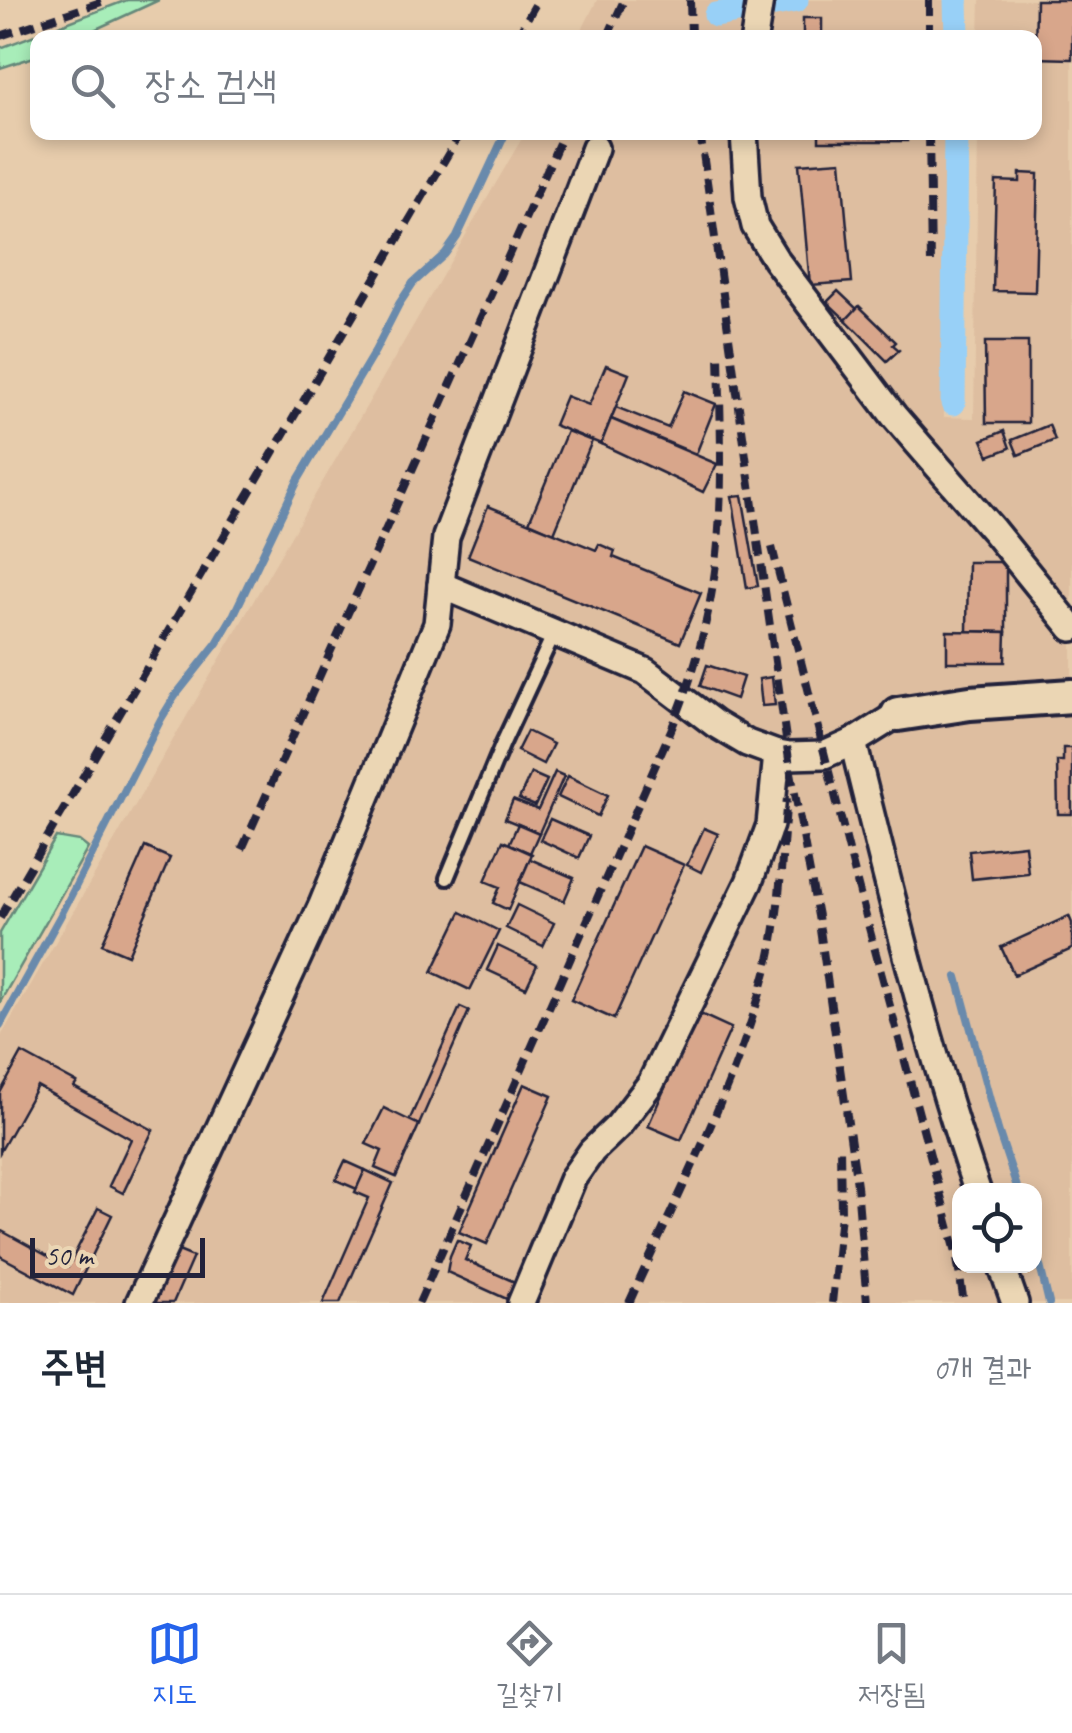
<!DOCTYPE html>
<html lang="ko">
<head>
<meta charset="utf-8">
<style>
	body { margin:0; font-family:Caveat,"Poor Story",sans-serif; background:#f2f2f3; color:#1f2937 }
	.controls { position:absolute; right:30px; bottom:30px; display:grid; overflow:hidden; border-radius:20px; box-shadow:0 5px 15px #0003 }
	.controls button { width:90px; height:90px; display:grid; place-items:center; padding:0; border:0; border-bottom:2px solid #e0e1e3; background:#fff; color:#1f2937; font:50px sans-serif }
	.scale { position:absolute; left:30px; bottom:25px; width:175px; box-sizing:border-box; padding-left:10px; border:5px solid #22223b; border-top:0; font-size:28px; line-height:35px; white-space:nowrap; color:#22223b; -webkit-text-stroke:8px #ebd6b4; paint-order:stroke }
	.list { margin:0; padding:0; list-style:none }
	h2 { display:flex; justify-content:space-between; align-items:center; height:130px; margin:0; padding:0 40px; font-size:42px }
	h2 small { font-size:32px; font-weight:400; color:#747a83 }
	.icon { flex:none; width:55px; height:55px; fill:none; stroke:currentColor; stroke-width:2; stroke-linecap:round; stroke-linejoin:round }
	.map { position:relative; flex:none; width:1072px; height:1303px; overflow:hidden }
	.search { position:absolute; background:#fff; box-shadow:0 5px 15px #0003; left:30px; right:30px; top:30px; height:110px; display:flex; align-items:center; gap:25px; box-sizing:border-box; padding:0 35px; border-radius:20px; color:#747a83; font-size:38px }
	.sheet { height:290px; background:#fff }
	nav { display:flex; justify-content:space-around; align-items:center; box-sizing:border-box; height:140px; border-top:2px solid #e0e1e3; background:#fff; font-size:28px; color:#747a83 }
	nav a { display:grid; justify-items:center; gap:5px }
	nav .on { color:#2563eb }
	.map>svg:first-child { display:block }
	.built { fill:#debea0; fill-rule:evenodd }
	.green { fill:#a8edb9; stroke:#65887a; stroke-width:2.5 }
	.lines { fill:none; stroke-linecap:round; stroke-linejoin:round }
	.stream { stroke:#698aac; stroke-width:8 }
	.canal { stroke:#98d0f7; stroke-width:25 }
	.building { fill:#d8a68b; stroke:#22223b; stroke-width:2.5 }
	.service-casing { stroke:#22223b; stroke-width:20 }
	.minor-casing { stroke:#22223b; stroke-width:32 }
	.tertiary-casing { stroke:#22223b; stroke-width:40 }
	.service { stroke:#ebd6b4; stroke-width:12 }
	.minor { stroke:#ebd6b4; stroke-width:25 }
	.tertiary { stroke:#ebd6b4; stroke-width:32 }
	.rail { stroke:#22223b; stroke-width:8; stroke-dasharray:15 8; stroke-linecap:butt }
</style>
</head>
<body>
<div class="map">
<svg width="1072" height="1303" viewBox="0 0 1072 1303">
	<rect width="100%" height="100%" fill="#e7ccac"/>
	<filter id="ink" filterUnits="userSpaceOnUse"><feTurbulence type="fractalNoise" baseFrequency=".01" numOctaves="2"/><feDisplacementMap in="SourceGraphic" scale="20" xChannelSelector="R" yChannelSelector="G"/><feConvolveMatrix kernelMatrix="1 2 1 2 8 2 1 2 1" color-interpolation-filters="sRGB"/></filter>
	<g filter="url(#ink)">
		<g class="built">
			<path d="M597 0H947V37L578 38Z"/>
			<path d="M980 0H1072V1303H0V1038L525 133H947L944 417 974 418 978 133 1034 132V38L979 37ZM960 1190H1034V1266H960Z"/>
		</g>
		<g class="green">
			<path d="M127 0H159L79 37 38 38 37 56 0 68V48Z"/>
			<path d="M56 837 79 841 88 848 0 1002V933Z"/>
		</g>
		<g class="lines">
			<g class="stream">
				<path d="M957 977 998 1130 1018 1190"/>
				<path d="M0 1025 63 911 161 719 175 696 217 643 234 614 298 480 375 351 399 304 413 283 445 254 457 237 506 132"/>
				<path d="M1034 1241 1049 1303"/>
			</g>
			<g class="canal">
				<path d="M956 0 957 38"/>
				<path d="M716 15 796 0"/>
				<path d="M953 403 956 132"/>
			</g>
		</g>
		<g class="building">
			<path d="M1036 0H1072V59L1035 58Z"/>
			<rect x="803" y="18" width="19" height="20"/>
			<rect x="819" y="132" width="88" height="9"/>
			<path d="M841 161 852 282 810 285 799 164Z"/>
			<path d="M1020 173 1038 174 1035 292 993 291 996 181 1020 182Z"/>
			<path d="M838 291 857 309 846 320 827 302Z"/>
			<path d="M859 306 896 342 893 345 899 350 887 361 846 320Z"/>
			<path d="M985 342H1028V423H986Z"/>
			<path d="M606 365 629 374 601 444 554 425 566 396 589 405Z"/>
			<path d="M684 391 716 404 696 454 611 419 616 407 668 428Z"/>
			<path d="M611 419 717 464 703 492 601 444Z"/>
			<path d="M1049 425 1055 440 1018 455 1012 440Z"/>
			<path d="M567 431 592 441 554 533 529 522Z"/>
			<path d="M1004 431 1010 448 989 456 982 440Z"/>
			<path d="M742 495 758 586 747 588 732 496Z"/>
			<path d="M488 506 596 550 599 544 615 551 613 557 701 593 680 643 468 556Z"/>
			<path d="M968 562H1006V632L967 631Z"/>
			<path d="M947 631 1006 632 1005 662H947Z"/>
			<path d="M707 665 743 677 736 699 700 686Z"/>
			<path d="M772 677 775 705 762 706 759 679Z"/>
			<path d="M527 731 553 744 543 764 517 751Z"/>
			<path d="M1063 748H1072V814H1058L1057 761H1063Z"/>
			<path d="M555 772 564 776 539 833 505 819 513 800 538 810Z"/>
			<path d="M531 773 547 780 535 806 519 799Z"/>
			<path d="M568 776 608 795 598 816 558 797Z"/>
			<path d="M550 819 589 836 579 858 540 840Z"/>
			<path d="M518 824 539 833 530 853 509 844Z"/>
			<path d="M704 828 718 834 701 872 687 865Z"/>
			<path d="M503 841 532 854 508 910 493 903 500 887 485 881Z"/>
			<path d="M1025 845 1028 873 972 879 969 851Z"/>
			<path d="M641 846 684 865 614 1019 571 1000Z"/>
			<path d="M145 847 170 858 128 955 102 944Z"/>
			<path d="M530 859 574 878 564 901 520 882Z"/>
			<path d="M517 905 554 923 543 946 506 928Z"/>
			<path d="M461 912 499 931 470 990 432 972Z"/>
			<path d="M1069 916 1072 923V949L1014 975 1001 947Z"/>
			<path d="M498 946 537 965 526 988 487 970Z"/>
			<path d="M460 1007 469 1011 419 1125 409 1121Z"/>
			<path d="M698 1013 731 1028 681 1140 648 1126Z"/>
			<path d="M22 1053 77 1083 74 1087 153 1130 123 1193 109 1186 131 1139 37 1086 0 1152V1093Z"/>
			<path d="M524 1084 552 1096 487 1244 459 1232Z"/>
			<path d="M384 1108 419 1125 396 1177 375 1168 382 1151 366 1144Z"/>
			<path d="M345 1161 365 1170 357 1189 336 1180Z"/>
			<path d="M365 1170 393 1183 340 1303H323L369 1198 355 1192Z"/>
			<path d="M98 1208 112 1215 73 1295 0 1256V1230L68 1267Z"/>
			<path d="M457 1240 471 1246 465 1260 517 1283 509 1300 447 1272 450 1256Z"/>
			<path d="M176 1250 193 1257 173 1303H152Z"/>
		</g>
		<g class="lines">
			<g class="service-casing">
				<path id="service" d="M447 878 503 743 554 633"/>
			</g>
			<g class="minor-casing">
				<g id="minor">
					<path d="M754 38 760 0"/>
					<path d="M744 132 748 197 755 226 776 260 894 416 993 530 1072 628"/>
					<path d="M441 585 645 671 715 724 747 743 777 754 789 756 824 755 853 742 898 714"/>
					<path d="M853 742C890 892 927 1043 977 1190"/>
					<path d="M1002 1266 1015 1303"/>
					<path d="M139 1303 322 905 437 624 446 537 595 148"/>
					<path d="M521 1303 573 1178 592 1151 618 1126 651 1083 749 882 770 825 777 754"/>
				</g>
			</g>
			<g class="tertiary-casing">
				<path id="tertiary" d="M898 714 970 703 1072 696"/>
			</g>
			<use href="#service" class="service"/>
			<use href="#minor" class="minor"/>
			<use href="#tertiary" class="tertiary"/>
			<g class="rail">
				<path d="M690 0 691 38"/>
				<path d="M0 36 107 0"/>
				<path d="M516 38 538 0"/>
				<path d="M607 38 624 0"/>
				<path d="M929 38V0"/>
				<path d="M700 132 790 767 818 916 857 1185 867 1303"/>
				<path d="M929 132 931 264"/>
				<path d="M772 547 860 894 956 1252 964 1303"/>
				<path d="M242 849 564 132"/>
				<path d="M0 918 461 132"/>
				<path d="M419 1303 671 730C698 666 715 598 719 529 723 471 720 411 719 352"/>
				<path d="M629 1303C678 1194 735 1088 766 972 781 915 781 856 787 798"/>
				<path d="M832 1303 841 1214 840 1145"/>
			</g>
		</g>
	</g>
</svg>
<div class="controls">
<button><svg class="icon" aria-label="locate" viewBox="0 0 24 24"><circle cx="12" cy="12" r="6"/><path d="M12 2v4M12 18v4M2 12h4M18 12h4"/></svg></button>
</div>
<div class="scale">50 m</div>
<div class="search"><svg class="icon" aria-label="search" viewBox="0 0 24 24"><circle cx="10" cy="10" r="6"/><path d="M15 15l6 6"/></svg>장소 검색</div>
</div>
<section class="sheet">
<h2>주변<small>0개 결과</small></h2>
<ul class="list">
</ul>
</section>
<nav>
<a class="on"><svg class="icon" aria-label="map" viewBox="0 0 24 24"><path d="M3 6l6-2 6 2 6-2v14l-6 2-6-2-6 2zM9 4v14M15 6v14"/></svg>지도</a>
<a><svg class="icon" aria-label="directions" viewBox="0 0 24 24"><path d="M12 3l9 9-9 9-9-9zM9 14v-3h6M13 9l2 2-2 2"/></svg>길찾기</a>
<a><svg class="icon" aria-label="saved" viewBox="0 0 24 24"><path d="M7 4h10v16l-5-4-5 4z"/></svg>저장됨</a>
</nav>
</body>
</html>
